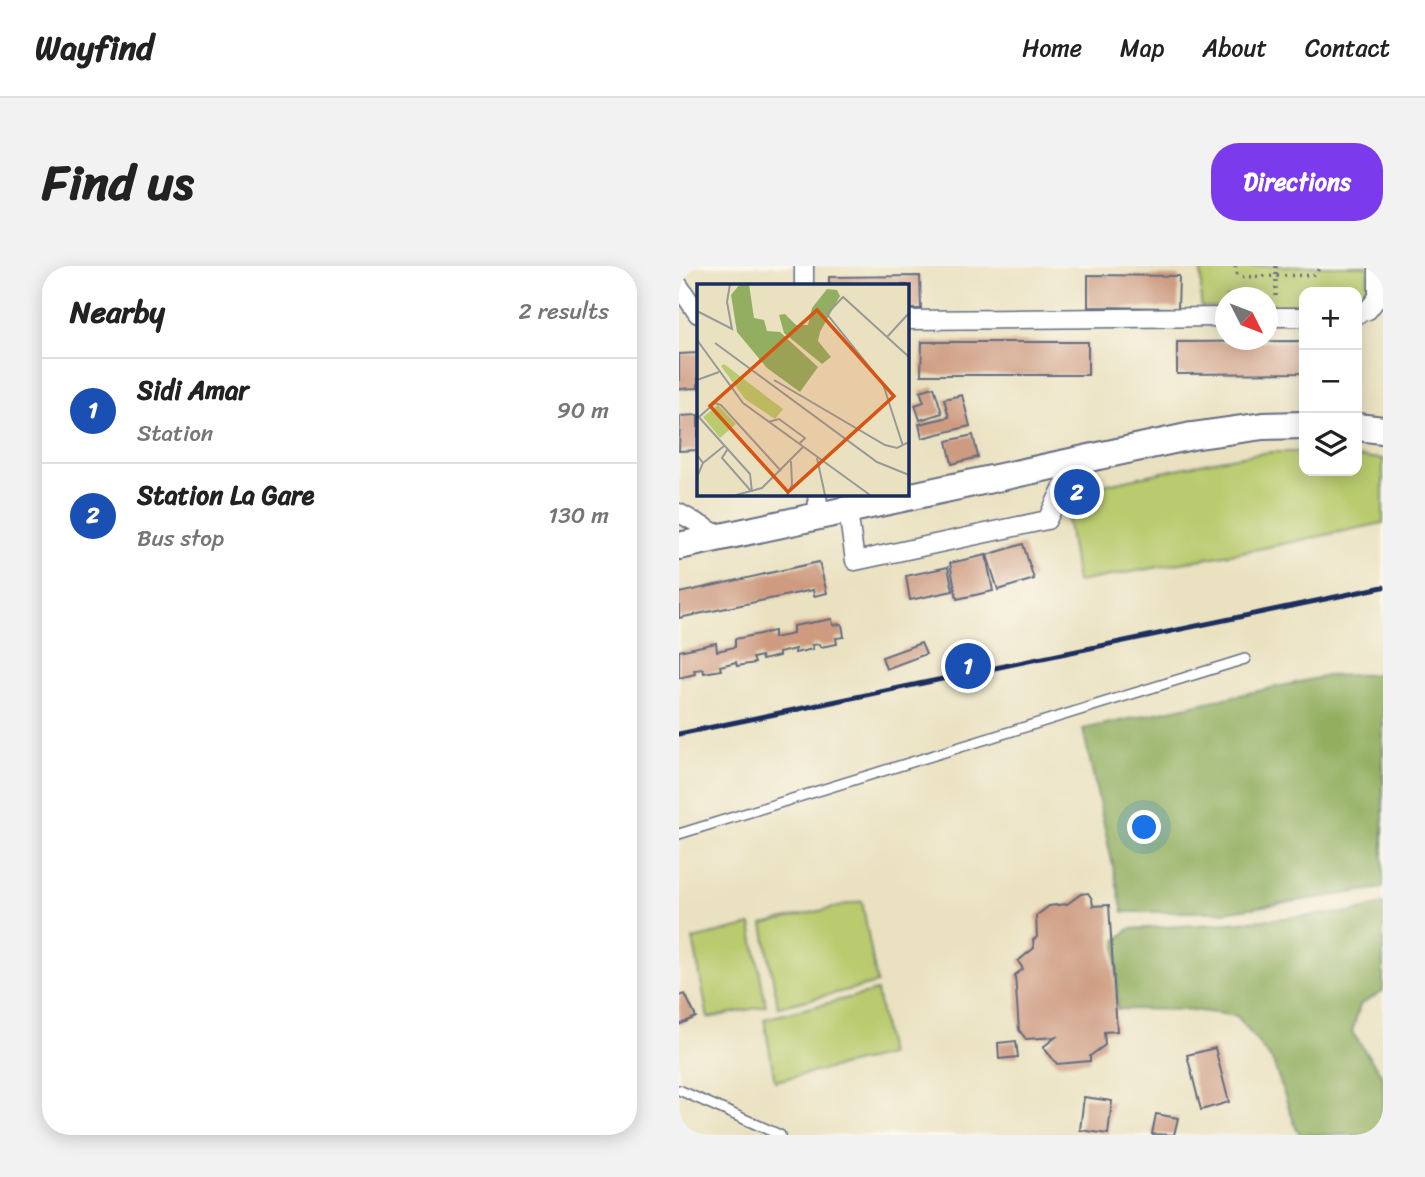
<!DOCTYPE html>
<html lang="en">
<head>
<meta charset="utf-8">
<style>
	body { margin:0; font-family:Sriracha,sans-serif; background:#f2f2f2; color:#222 }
	.controls { position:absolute; right:21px; top:21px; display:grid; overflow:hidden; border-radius:14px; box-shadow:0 4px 18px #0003 }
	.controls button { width:63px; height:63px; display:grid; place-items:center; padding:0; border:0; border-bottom:2px solid #e0e0e0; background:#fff; color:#222; font:35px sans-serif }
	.compass { position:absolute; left:536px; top:21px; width:63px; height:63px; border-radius:50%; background:#fff; box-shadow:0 4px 18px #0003; rotate:132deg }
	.you { position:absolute; left:466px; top:562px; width:24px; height:24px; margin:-18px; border:5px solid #fff; border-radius:50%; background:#1a73e8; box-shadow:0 0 0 10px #1a73e833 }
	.badge { display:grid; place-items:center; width:46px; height:46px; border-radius:50%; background:#7c3aed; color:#fff; font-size:23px; font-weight:700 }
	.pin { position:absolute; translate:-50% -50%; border:4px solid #fff; box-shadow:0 2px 7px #0006 }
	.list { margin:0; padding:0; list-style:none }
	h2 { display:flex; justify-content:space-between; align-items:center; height:91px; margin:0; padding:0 28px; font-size:30px }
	h2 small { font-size:23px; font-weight:400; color:#767676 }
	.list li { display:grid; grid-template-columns:46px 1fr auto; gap:21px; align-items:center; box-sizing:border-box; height:105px; padding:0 28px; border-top:2px solid #e0e0e0 }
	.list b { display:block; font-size:26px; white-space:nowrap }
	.list p { margin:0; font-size:23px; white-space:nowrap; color:#767676 }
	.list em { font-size:23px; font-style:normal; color:#767676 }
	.icon { flex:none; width:38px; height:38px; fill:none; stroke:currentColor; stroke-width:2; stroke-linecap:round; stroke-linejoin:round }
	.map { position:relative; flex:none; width:704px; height:869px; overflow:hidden; border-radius:28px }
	header { display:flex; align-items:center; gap:42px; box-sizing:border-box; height:98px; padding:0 35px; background:#fff; border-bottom:2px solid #e0e0e0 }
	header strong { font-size:33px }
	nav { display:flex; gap:38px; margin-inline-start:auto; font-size:24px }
	.intro { display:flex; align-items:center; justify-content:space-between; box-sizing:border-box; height:168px; padding:0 42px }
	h1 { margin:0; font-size:49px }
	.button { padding:18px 32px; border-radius:28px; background:#7c3aed; color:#fff; font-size:24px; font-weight:700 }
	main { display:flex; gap:42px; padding:0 42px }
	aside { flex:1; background:#fff; border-radius:28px; box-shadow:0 4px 18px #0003 }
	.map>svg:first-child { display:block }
	.green { fill:#b9cb6e; stroke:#6a7d66; stroke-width:2 }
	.forest { fill:#92af61; stroke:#566f60; stroke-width:2 }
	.building { fill:#ce9b81 }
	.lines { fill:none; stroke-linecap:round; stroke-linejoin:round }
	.lane-casing { stroke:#636d80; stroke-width:12 }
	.street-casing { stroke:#636d80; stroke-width:21 }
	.secondary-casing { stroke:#636d80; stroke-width:30 }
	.path { stroke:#636d80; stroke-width:3.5; stroke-dasharray:2 5; stroke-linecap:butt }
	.lane { stroke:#fff; stroke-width:9 }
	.street { stroke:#fff; stroke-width:18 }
	.secondary { stroke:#fff; stroke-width:26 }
	.rail { stroke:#1b2f5e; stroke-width:5 }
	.inset-road { fill:none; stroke:#979a99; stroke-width:2 }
	.view { fill:#d45514; fill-opacity:0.15; stroke:#d45514; stroke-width:3.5 }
	.inset-edge { fill:none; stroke:#1b2f5e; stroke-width:3.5 }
</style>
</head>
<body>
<header>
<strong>Wayfind</strong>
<nav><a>Home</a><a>Map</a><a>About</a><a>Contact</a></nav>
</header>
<div class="intro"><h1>Find us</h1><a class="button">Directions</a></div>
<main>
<aside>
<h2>Nearby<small>2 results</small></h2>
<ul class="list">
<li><span class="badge" style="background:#1a4fb4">1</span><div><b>Sidi Amar</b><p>Station</p></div><em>90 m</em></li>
<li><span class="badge" style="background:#1a4fb4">2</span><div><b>Station La Gare</b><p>Bus stop</p></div><em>130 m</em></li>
</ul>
</aside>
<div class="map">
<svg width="704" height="869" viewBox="0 0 704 869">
	<rect width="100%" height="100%" fill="#fbf7ec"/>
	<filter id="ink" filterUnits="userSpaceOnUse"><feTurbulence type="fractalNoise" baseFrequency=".0143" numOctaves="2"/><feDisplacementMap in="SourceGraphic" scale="14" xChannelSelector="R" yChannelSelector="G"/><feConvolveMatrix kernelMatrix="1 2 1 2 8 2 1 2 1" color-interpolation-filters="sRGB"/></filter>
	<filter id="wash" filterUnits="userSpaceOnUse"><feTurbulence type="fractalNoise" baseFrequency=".00686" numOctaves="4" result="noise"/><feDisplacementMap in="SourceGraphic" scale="28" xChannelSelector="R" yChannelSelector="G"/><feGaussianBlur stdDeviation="1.57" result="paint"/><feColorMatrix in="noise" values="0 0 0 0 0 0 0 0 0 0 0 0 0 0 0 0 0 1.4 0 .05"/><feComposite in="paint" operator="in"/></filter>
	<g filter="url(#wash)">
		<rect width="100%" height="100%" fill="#eae1c0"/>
		<g class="green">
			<path d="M522 0H689C689 15 689 25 678 36V26H625V40H589V32H547L546 41H522Z"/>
			<path d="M594 186H625V205H678V191L704 193V257L584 282 398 316 386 238 418 230 417 221C445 214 474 208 502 202 533 195 563 189 594 186Z"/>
			<path d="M183 635 198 717 99 741 84 658Z"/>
			<path d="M72 659 87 740 29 752 14 673Z"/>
			<path d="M198 725 210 789 96 815 85 753Z"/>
		</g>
		<g class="forest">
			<path d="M704 408V622L545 646H444L404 463 648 410Z"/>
			<path d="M704 638V725L681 739 673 766 704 811V869H623L618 865 594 796 558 750 513 744 438 743 437 675 450 663 537 658 673 646Z"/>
		</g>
		<g id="blocks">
			<g class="building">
				<path d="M409 9 500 10 499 42 409 41Z"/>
				<path d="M241 10 242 43H228V19H150V11Z"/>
				<path d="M625 75V107L498 108V76Z"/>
				<path d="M243 76H409V109H242Z"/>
				<path d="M19 87V122L0 123V88Z"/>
				<path d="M255 121 263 147 241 154 236 139 245 136 241 125Z"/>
				<path d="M283 129 291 160 243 172 240 158 270 151 265 133Z"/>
				<path d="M19 149V184L0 185 1 150Z"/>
				<path d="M294 169 299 191 273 198 268 175Z"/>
				<path d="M344 278 355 313 319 324 308 289Z"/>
				<path d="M307 289 314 325 278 333 271 297Z"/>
				<path d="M140 296 148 327 135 330 134 324 0 352V327Z"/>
				<path d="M269 301 274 325 231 334 227 310Z"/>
				<path d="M153 353 154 359 163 358 165 371 157 372 158 378 141 381 140 378 133 379 134 383 116 387V383L100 387V390L83 394 82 390 74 392 76 397 58 400 57 396 41 400 42 404 25 407 24 403 15 404 16 408 0 412V385L37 377 38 385 56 381V373L95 365V372L114 368V360Z"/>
				<path d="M242 377 247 388 207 403 203 391Z"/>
				<path d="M409 627 413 633 414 640 430 639 438 765 425 766 426 779 411 790V795L378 798 364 781 377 771 347 773 340 764 336 709 344 703 339 695 355 682 354 674 358 671 357 650 370 640 388 638 402 628Z"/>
				<path d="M6 728 17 751 0 759V730Z"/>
				<path d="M337 775 339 791 320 793 319 777Z"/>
				<path d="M536 782 550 836 522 844 508 789Z"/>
				<path d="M405 831 433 835 429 868 401 864Z"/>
				<path d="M477 848 499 852 495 869 473 868Z"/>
			</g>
		</g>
	</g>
	<g filter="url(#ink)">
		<use href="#blocks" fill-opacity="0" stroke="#636d80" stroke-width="2"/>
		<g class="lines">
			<g class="lane-casing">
				<g id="lane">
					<path d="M0 568 566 393"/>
					<path d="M0 824 101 869"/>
				</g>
			</g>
			<g class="street-casing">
				<g id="street">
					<path d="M125 19V0"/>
					<path d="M0 20 19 48"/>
					<path d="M678 48 689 44 699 31V0"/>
					<path d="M589 51H625"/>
					<path d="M228 54 547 51"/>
					<path d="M138 228 140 251"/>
					<path d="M169 245 176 295 368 254 396 196"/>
					<path d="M0 247 43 271"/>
				</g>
			</g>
			<g class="secondary-casing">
				<g id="secondary">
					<path d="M678 161 704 164"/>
					<path d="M0 280 513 170 584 160 625 159"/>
				</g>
			</g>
			<g class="path">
				<path d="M556 0 558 8 564 11 633 9 638 6 641 0"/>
				<path d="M597 0V34"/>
			</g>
			<use href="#lane" class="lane"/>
			<use href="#street" class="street"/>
			<use href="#secondary" class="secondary"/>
			<path class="rail" d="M0 468 704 321"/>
		</g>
	</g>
	<g transform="translate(18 18)">
		<rect width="212" height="212" fill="#eae1c0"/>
		<path d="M27 80 86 125 78 135 48 115 24 82ZM21 121 39 140 23 154 6 133Z" fill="#b9cb6e"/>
		<path d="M43 0H52L57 34 67 36 70 47 83 48 121 83 103 108 70 84 40 48 34 11ZM130 5 140 6 143 12 123 48 121 57 134 73 125 80 87 49 82 31 88 30 99 41H111L115 24Z" fill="#92af61"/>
		<path class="inset-road" d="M0 27 35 45 30 18 33 0M190 53 212 29M0 56 46 119 173 211M18 59 180 178 212 191M0 96 22 88M77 96 188 161 200 164 212 158M0 131 53 190 55 208M2 133 18 119 24 121 84 187M71 138 82 135 108 154 102 160M206 162 186 100 130 30 146 13 212 73M30 166 25 174 54 207M0 171 6 179 0 193M120 174 128 211M6 179 27 162M39 211 65 204 106 163M90 211 95 201 94 177"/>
		<path class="view" d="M120 26 197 112 91 208 13 122Z"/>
		<rect width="212" height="212" class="inset-edge"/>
	</g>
</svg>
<div class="controls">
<button>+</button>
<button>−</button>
<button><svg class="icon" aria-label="layers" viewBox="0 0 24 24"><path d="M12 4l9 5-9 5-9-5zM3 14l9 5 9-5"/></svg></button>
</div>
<svg class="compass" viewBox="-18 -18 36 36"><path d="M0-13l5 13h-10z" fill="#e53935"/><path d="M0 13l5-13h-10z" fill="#767676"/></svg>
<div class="you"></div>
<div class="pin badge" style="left:289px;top:400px;background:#1a4fb4">1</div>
<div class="pin badge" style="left:398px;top:226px;background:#1a4fb4">2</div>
</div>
</main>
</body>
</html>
